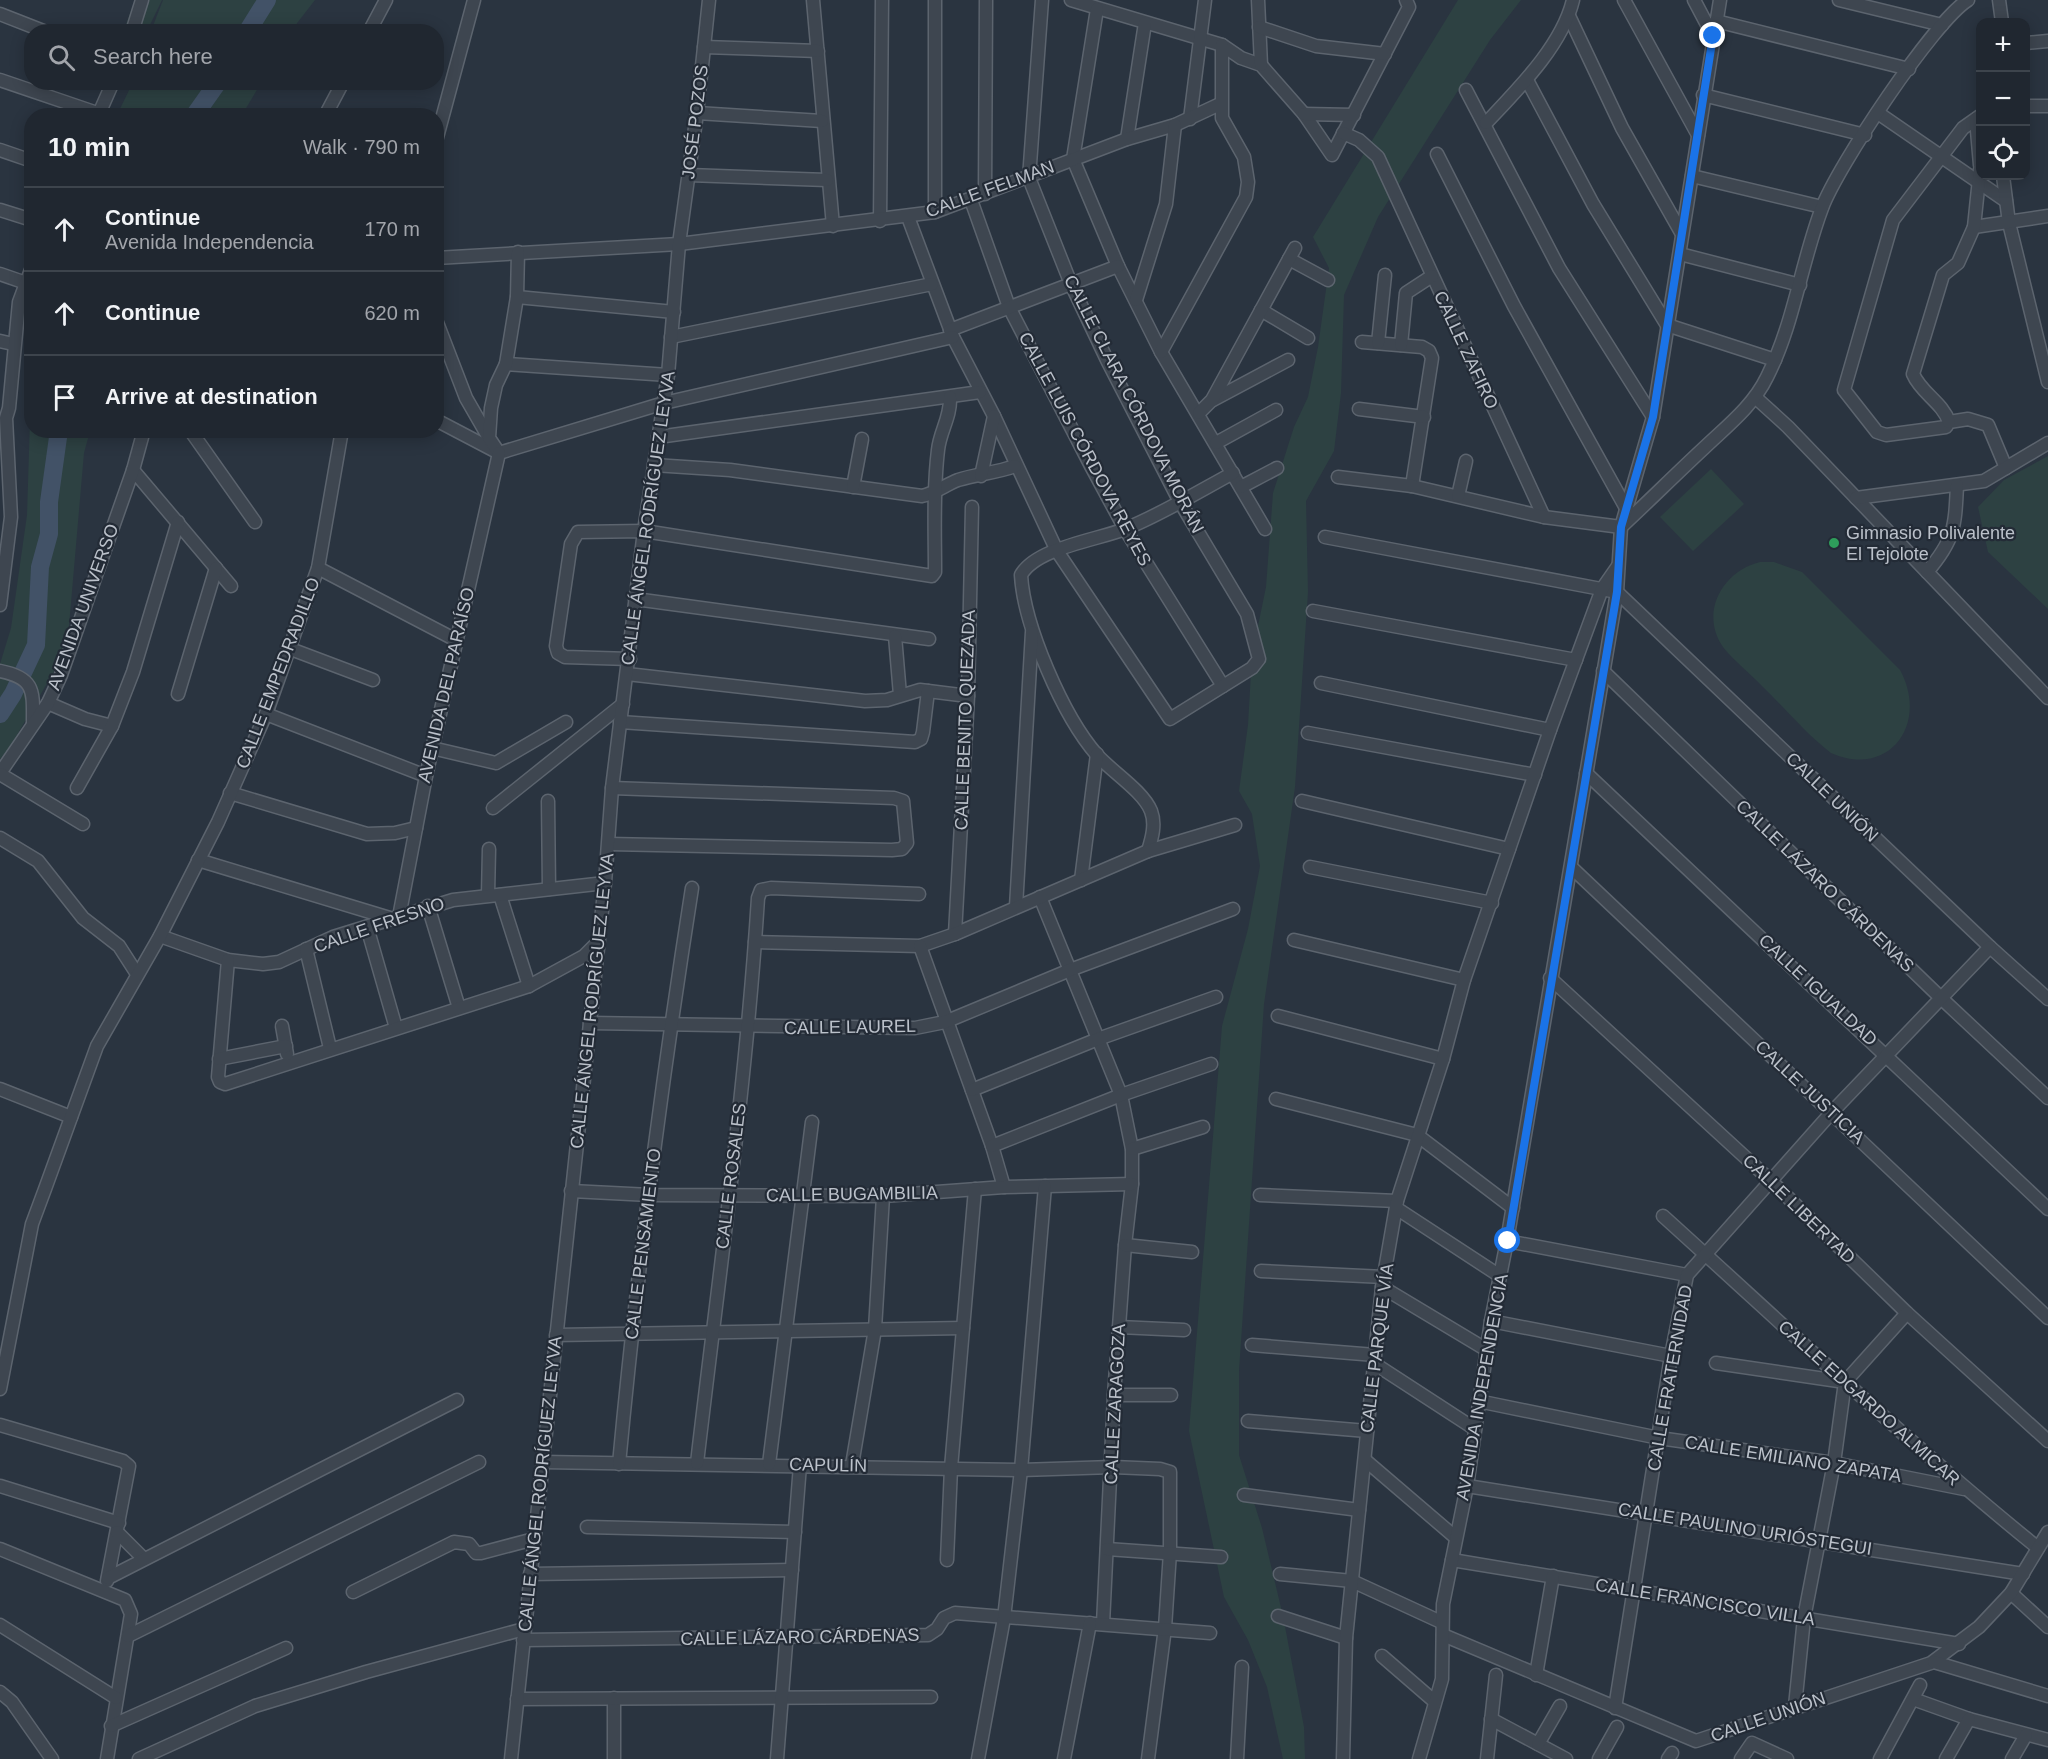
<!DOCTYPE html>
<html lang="en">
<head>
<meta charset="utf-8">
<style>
	body { margin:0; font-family:Helvetica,sans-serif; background:#282f38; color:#f1f3f6 }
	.controls { position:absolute; right:18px; top:18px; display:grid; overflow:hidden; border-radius:12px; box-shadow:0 3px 15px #0003 }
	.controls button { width:54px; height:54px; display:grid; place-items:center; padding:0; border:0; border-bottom:2px solid #3d444c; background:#202730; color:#f1f3f6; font:30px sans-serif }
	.stop { position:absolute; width:18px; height:18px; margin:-14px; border:4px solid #1a73e8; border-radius:50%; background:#fff }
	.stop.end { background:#1a73e8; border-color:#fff; box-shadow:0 2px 6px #0008 }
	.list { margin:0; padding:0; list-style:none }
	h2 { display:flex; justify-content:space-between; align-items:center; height:78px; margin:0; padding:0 24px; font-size:26px }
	h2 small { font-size:20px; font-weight:400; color:#a2a5ab }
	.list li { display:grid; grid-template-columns:39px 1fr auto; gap:18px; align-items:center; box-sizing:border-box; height:84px; padding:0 24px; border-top:2px solid #3d444c }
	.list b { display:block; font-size:22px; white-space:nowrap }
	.list p { margin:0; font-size:20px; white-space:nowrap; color:#a2a5ab }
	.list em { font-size:20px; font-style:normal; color:#a2a5ab }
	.icon { flex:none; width:33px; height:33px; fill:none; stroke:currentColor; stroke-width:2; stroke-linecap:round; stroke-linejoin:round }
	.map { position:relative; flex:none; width:2048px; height:1759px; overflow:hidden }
	.search { position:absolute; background:#202730; box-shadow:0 3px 15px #0003; left:24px; top:24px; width:420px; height:66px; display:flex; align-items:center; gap:15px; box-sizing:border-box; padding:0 21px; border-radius:24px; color:#a2a5ab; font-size:22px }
	.panel { position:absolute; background:#202730; box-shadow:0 3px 15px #0003; left:24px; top:108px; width:420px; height:330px; border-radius:24px }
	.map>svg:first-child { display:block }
	.green { fill:#2d4142 }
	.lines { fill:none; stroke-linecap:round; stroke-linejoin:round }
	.river { stroke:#425267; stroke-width:18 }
	.minor-casing { stroke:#5c646e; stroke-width:15 }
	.minor { stroke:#3e4650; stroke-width:12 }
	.route { stroke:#1a73e8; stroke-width:8 }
	.leisure-dot { fill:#2e9e5b; stroke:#232b36; stroke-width:2 }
	.labels { text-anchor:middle; stroke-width:4.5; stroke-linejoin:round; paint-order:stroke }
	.street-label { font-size:18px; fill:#bbc1ca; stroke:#232b36 }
	.poi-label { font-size:18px; fill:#bbc1ca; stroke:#232b36; text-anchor:start }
</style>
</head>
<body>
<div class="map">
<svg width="2048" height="1759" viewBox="0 0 2048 1759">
	<rect width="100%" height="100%" fill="#2a3440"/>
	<g class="green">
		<path d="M135 0H162L147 31 123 32Z"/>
		<path d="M163 0H315L291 31H151Z"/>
		<path d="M1458 0H1521L1490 40 1378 217 1344 295 1341 393 1334 451 1306 501 1308 592 1295 787 1264 1004 1239 1371V1455L1262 1528 1283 1616 1304 1727 1305 1759H1283L1267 1687 1248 1640 1224 1597 1189 1431 1222 1026 1248 929 1260 866 1252 814 1239 791 1248 725 1252 655 1266 587 1273 493 1294 427 1308 397 1318 347 1329 268 1313 237Z"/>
		<path d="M133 82H261V83L242 115H117Z"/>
		<path d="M31 388 32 430 90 431 84 453 67 649 10 747 0 759V664L11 628 27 515Z"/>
		<path d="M2048 456V609L1988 552 1978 507 2004 480Z"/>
		<path d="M1711 469 1744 504 1693 551 1660 517Z"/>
		<path d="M1760 562H1774L1802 572 1900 670C1929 723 1890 779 1831 753 1806 734 1785 708 1762 686 1750 673 1734 661 1723 647 1699 612 1723 571 1760 562Z"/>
	</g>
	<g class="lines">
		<g class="river">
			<path d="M247 32 267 0"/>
			<path d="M194 116 218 82"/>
			<path d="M0 714 13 694 36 645 40 567 49 534V502L59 430"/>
		</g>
		<g class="minor-casing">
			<g id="minor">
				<path d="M813 0 833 226"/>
				<path d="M935 0V212"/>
				<path d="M1071 0 1222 45 1241 58 1261 65 1304 114 1332 155 1409 7 1406 0"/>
				<path d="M1258 0 1261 65"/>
				<path d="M1624 0 1698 135"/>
				<path d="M1694 0 1713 36"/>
				<path d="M1839 0 1942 25"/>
				<path d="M1999 0 2002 22"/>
				<path d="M1097 9 1073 159 1118 266 1161 352 1265 529"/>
				<path d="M0 14 46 32"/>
				<path d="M1569 16 1622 128 1682 234"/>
				<path d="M1716 21 1909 69"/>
				<path d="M1259 27 1316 46 1385 54"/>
				<path d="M132 32 142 0"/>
				<path d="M369 32 386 0"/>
				<path d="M2026 43 2048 41"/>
				<path d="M704 47 818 51"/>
				<path d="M0 80 100 114"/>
				<path d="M1527 80 1593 204 1667 325 1775 360"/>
				<path d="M1466 90 1559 268 1653 417"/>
				<path d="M1703 95 1865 135"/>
				<path d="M2026 106H2048"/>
				<path d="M697 113 822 121"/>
				<path d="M1878 113 2006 201"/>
				<path d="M1304 114 1354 115"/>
				<path d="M98 116 113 82"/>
				<path d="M325 116 343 82"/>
				<path d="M1980 116 1963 128 1893 220 1844 390 1877 432 1886 435 1946 427 1949 422 1968 419 1988 425 2006 468"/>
				<path d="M1190 119 1205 0"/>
				<path d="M1976 119 1980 165"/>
				<path d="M1486 123C1517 90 1562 46 1573 0"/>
				<path d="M1343 133 1359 140 1378 157 1544 517"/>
				<path d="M1127 139 1145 23"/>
				<path d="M436 141 474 0"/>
				<path d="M0 150 32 161"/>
				<path d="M1437 154 1514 306 1626 508"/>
				<path d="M689 175 827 180"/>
				<path d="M1692 176 1822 207"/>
				<path d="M2003 176 2009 223 2048 382"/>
				<path d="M985 194 986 0"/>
				<path d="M971 200 1009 307 1091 466 1125 529 1223 686"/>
				<path d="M0 210 32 220"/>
				<path d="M908 217 953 337 994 416 1057 551 1170 719 1252 668 1259 659 1247 614 1180 502 1107 360 1071 284 1029 178 1042 0"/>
				<path d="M880 221 882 0"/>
				<path d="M1974 227 2048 216"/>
				<path d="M1680 254 1800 285"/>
				<path d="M436 258 679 244 935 212 1127 139 1175 125 1220 104"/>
				<path d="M1289 259 1328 280"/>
				<path d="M0 274 26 283"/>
				<path d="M517 297 674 312"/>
				<path d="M1136 300 1166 204 1175 125"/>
				<path d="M1261 310 1308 338"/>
				<path d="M436 320 466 398 489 438"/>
				<path d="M950 330 1118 266"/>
				<path d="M671 337 932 284"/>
				<path d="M0 341 13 344"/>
				<path d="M1362 342 1422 347 1429 351 1432 358 1412 486"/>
				<path d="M1378 343 1385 275"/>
				<path d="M1401 345 1406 293 1432 276"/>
				<path d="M1161 352 1246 197 1248 182 1244 157 1222 118V45"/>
				<path d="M506 364 668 375"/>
				<path d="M1755 397 1788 427 2048 698"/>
				<path d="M1213 400 1288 360"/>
				<path d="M1359 409 1424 417"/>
				<path d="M1199 413 1212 400 1295 248"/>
				<path d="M436 420 497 452"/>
				<path d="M1949 422C1943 403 1921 393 1913 374L1943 275 1958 263 1974 227 1980 169"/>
				<path d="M190 430 255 522"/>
				<path d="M658 437 980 392"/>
				<path d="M1216 443 1276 410"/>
				<path d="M499 453 664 403 953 337"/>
				<path d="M499 453 489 438 491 408 496 385 506 364 517 297 518 252"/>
				<path d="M654 465 730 470 922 496C936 493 945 485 958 480 976 474 996 473 1015 466"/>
				<path d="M133 470 231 586"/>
				<path d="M981 476 994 416"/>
				<path d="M1338 477 1412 486 1544 517 1621 527"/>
				<path d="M853 487 862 439"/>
				<path d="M1241 487 1277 468"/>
				<path d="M1458 496 1466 461"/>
				<path d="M1856 498 1984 481 2048 443"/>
				<path d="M1621 527C1649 501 1676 474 1704 448 1727 426 1753 406 1767 377 1794 324 1801 263 1822 208 1837 167 1934 21 1968 0"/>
				<path d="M1325 537 1617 592 1990 947 2048 999"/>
				<path d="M318 568 456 640"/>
				<path d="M1927 572C1955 539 1955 527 1957 485"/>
				<path d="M635 599 929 639"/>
				<path d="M0 605 11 517 6 418 9 408 19 302 32 267"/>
				<path d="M1313 611 1576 660"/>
				<path d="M895 636 900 695"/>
				<path d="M288 648 373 680"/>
				<path d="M630 659 565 657 558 653 556 646 571 544 578 532 644 531 932 576 935 572C935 532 933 491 938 450 940 431 951 417 950 397"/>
				<path d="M0 671C36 678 33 692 33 724"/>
				<path d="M1603 671 1941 998 2048 1098"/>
				<path d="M627 674 865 701 887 700 920 690 968 696"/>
				<path d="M1321 683 1550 730"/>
				<path d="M178 694 216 568"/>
				<path d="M48 703 85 719 112 726"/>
				<path d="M266 714 426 776"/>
				<path d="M620 722 915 742 921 739 923 732 928 691"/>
				<path d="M1308 733 1535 775"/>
				<path d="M432 748 496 763 566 722"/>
				<path d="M0 773 48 703 61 675 133 470 144 430"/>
				<path d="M1586 773 2048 1209"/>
				<path d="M0 774 83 824"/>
				<path d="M77 788 112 726 133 672 178 522"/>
				<path d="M230 793 367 834 395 833 416 828"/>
				<path d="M548 801 549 889"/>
				<path d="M1302 801 1509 849"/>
				<path d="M493 808 623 704"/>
				<path d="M0 838 38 861 83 918 119 946 137 974"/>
				<path d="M609 844 892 850 902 849 907 843 903 801 894 798 612 788"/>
				<path d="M1148 851C1152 838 1156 824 1151 811 1143 791 1111 771 1097 755 1063 716 1024 626 1021 575 1036 548 1097 540 1125 529 1162 514 1198 492 1233 473"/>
				<path d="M198 860 393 919"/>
				<path d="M1310 867 1492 903"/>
				<path d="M1571 867 2048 1318"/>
				<path d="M1081 880 1097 754"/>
				<path d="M488 895 489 849"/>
				<path d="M500 895 529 986"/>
				<path d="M1040 897 1121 1095 1132 1149V1184L1125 1245 1114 1395 1103 1624"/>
				<path d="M428 906 459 1008"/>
				<path d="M1016 907 1032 632"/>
				<path d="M399 917 426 776 499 453"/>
				<path d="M367 927 396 1028"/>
				<path d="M955 934 968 696 972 507"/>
				<path d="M160 936 228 960 263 964 279 962 333 937 453 900 605 883"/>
				<path d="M1294 940 1464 980"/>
				<path d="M755 942 920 946 955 934 1148 851 1235 825"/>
				<path d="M920 946 992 1146 1004 1187"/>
				<path d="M306 949 330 1048"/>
				<path d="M228 960 218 1077 220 1082 225 1084 529 986 584 956 597 943"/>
				<path d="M1550 978 1770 1180 1907 1313 2048 1441"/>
				<path d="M1278 1016 1443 1059"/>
				<path d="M590 1023 915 1028 945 1022 1070 970 1233 909"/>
				<path d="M282 1026 287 1054"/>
				<path d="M219 1059 286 1046"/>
				<path d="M0 1089 71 1117"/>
				<path d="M972 1090 1098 1039 1216 997"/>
				<path d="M1276 1099 1417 1135 1513 1208"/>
				<path d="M992 1146 1121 1095 1211 1064"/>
				<path d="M1132 1149 1203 1127"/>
				<path d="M571 1191 650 1195 883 1196 1004 1187 1132 1184"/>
				<path d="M1260 1195 1397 1201"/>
				<path d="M1396 1208 1500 1276"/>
				<path d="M1663 1216C1787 1328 1908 1443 2038 1548"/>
				<path d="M1507 1241 1687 1275"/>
				<path d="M1125 1245 1192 1252"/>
				<path d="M1261 1271 1384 1277"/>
				<path d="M1382 1287 1487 1350"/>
				<path d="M1491 1321 1671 1356"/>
				<path d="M1119 1327 1184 1330"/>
				<path d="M556 1335 963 1328"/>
				<path d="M1252 1345 1375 1355"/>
				<path d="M1716 1363 1845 1382"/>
				<path d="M1375 1364 1475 1429"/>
				<path d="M0 1389 32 1224 45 1189 97 1046 160 936 218 822 266 714 318 568 342 430"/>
				<path d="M1114 1395H1171"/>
				<path d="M1478 1401 1659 1438 1834 1463 1964 1489"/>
				<path d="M1248 1421 1367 1431"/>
				<path d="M0 1425 123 1461 129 1466 107 1581"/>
				<path d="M1365 1460 1455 1537"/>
				<path d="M543 1462 1021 1470 1113 1467 1160 1469 1170 1472V1552L1165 1628 1148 1759"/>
				<path d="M697 1463C719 1274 746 1087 758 898L761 890 771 888 919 894"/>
				<path d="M619 1464C637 1271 662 1079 692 888"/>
				<path d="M769 1464 812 1122"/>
				<path d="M852 1465 875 1329 883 1196"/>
				<path d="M0 1486 119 1523"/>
				<path d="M1467 1486 2023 1574"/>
				<path d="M1244 1495 1359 1510"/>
				<path d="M587 1527 795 1532"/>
				<path d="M117 1532 144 1559"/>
				<path d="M0 1549 125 1600 131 1614 107 1759"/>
				<path d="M1107 1549 1221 1557"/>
				<path d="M947 1560 951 1468 975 1189"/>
				<path d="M1452 1560 1959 1644"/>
				<path d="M530 1574 792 1570"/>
				<path d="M1280 1574 1352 1581 1441 1622"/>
				<path d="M108 1578 457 1400"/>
				<path d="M353 1592 454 1542 469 1544 476 1553H481L534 1539"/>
				<path d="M2011 1593 2048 1627"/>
				<path d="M1278 1616 1346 1638"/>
				<path d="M0 1625 116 1698"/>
				<path d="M1443 1635 1696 1741 1931 1663 1979 1627 2011 1593 2048 1532"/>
				<path d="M128 1636 479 1462"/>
				<path d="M523 1640 928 1635 937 1629 944 1618 955 1613 1210 1633"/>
				<path d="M1382 1656 1434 1701"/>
				<path d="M1934 1662 2048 1696"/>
				<path d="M1536 1675 1553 1576"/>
				<path d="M0 1692 12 1702 52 1759"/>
				<path d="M614 1698V1759"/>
				<path d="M517 1699 931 1697"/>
				<path d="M1913 1699 1969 1719 2048 1740"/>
				<path d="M1795 1706 1804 1618 1834 1463 1845 1382 1907 1313"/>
				<path d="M1615 1708 1671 1356 1687 1275 1832 1112 1990 947"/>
				<path d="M1491 1719 1566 1759"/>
				<path d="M111 1726 286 1648"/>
				<path d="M1538 1744 1560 1706"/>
				<path d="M139 1759 255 1706 366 1672 524 1629"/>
				<path d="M511 1759 605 883 612 788 644 531 668 375 679 244 697 113 709 0"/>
				<path d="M777 1759 800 1465"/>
				<path d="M978 1759 1004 1618 1021 1470 1045 1186"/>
				<path d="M1064 1759 1090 1623"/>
				<path d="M1237 1759 1242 1667"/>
				<path d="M1343 1759 1346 1638 1382 1287 1397 1201 1443 1059 1464 980 1550 730 1602 589 1618 566"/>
				<path d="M1419 1759 1442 1679 1443 1604 1467 1486 1491 1321 1507 1241 1617 592 1621 527 1653 417 1720 0"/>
				<path d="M1487 1759 1496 1675"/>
				<path d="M1599 1759 1617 1727"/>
				<path d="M1668 1759 1672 1753"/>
				<path d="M1741 1759 1752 1743 1787 1759"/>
				<path d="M1880 1759 1920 1685"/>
				<path d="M1946 1759 1969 1719"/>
				<path d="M2012 1759 2026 1735"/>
			</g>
		</g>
		<use href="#minor" class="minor"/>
	</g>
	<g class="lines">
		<path class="route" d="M1508 1241 1617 592 1621 527 1653 417 1713 36"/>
	</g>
	<circle class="leisure-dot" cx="1834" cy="543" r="6"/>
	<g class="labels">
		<g class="street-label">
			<text transform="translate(695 122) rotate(-83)" y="6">JOSÉ POZOS</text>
			<text transform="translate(990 189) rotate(-20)" y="6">CALLE FELMAN</text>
			<text transform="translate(1466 350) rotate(65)" y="6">CALLE ZAFIRO</text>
			<text transform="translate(1134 404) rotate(63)" y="6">CALLE CLARA CÓRDOVA MORÁN</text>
			<text transform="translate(1085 449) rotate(62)" y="6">CALLE LUIS CÓRDOVA REYES</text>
			<text transform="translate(648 518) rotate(-82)" y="6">CALLE ÁNGEL RODRÍGUEZ LEYVA</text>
			<text transform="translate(83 607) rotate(-70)" y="6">AVENIDA UNIVERSO</text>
			<text transform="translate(278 673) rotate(-69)" y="6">CALLE EMPEDRADILLO</text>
			<text transform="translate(446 685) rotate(-77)" y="6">AVENIDA DEL PARAÍSO</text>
			<text transform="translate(965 720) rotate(-88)" y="6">CALLE BENITO QUEZADA</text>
			<text transform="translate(1832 797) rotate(44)" y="6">CALLE UNIÓN</text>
			<text transform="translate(1825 886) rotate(44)" y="6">CALLE LÁZARO CÁRDENAS</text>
			<text transform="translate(379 925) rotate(-19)" y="6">CALLE FRESNO</text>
			<text transform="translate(1818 990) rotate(43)" y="6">CALLE IGUALDAD</text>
			<text transform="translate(592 1001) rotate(-84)" y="6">CALLE ÁNGEL RODRÍGUEZ LEYVA</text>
			<text transform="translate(850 1027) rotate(-1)" y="6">CALLE LAUREL</text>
			<text transform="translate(1810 1092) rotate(43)" y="6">CALLE JUSTICIA</text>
			<text transform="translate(731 1176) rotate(-83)" y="6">CALLE ROSALES</text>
			<text transform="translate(852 1194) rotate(-1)" y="6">CALLE BUGAMBILIA</text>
			<text transform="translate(1799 1209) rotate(44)" y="6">CALLE LIBERTAD</text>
			<text transform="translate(643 1244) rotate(-83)" y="6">CALLE PENSAMIENTO</text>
			<text transform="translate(1377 1348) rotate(-83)" y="6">CALLE PARQUE VÍA</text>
			<text transform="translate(1670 1378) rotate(-80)" y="6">CALLE FRATERNIDAD</text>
			<text transform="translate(1482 1387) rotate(-80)" y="6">AVENIDA INDEPENDENCIA</text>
			<text transform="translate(1869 1403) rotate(42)" y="6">CALLE EDGARDO ALMICAR</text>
			<text transform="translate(1115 1404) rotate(-87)" y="6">CALLE ZARAGOZA</text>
			<text transform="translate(1793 1459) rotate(9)" y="6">CALLE EMILIANO ZAPATA</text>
			<text transform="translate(828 1465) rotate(1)" y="6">CAPULÍN</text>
			<text transform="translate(540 1484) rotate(-84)" y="6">CALLE ÁNGEL RODRÍGUEZ LEYVA</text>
			<text transform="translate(1745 1529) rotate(9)" y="6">CALLE PAULINO URIÓSTEGUI</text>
			<text transform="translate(1705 1602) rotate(9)" y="6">CALLE FRANCISCO VILLA</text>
			<text transform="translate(800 1637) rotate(-1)" y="6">CALLE LÁZARO CÁRDENAS</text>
			<text transform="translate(1768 1717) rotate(-19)" y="6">CALLE UNIÓN</text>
		</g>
		<g class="poi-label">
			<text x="1846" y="539">Gimnasio Polivalente<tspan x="1846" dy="21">El Tejolote</tspan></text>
		</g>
	</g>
</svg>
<div class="controls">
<button>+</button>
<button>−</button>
<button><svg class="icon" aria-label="locate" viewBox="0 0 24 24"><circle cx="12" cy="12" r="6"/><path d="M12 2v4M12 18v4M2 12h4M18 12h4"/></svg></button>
</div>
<div class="stop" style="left:1508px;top:1241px"></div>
<div class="stop end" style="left:1713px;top:36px"></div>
<div class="search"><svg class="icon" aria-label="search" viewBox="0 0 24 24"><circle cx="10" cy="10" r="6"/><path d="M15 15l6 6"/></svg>Search here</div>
<section class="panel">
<h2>10 min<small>Walk · 790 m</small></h2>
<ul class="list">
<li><svg class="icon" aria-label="ahead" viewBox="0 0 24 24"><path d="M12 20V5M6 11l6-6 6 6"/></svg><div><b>Continue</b><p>Avenida Independencia</p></div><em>170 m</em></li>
<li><svg class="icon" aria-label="ahead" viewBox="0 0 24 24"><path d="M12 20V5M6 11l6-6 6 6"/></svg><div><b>Continue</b></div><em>620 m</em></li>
<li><svg class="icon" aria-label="arrive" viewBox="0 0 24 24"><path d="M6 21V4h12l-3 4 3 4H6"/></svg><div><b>Arrive at destination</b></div></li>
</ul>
</section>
</div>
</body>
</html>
